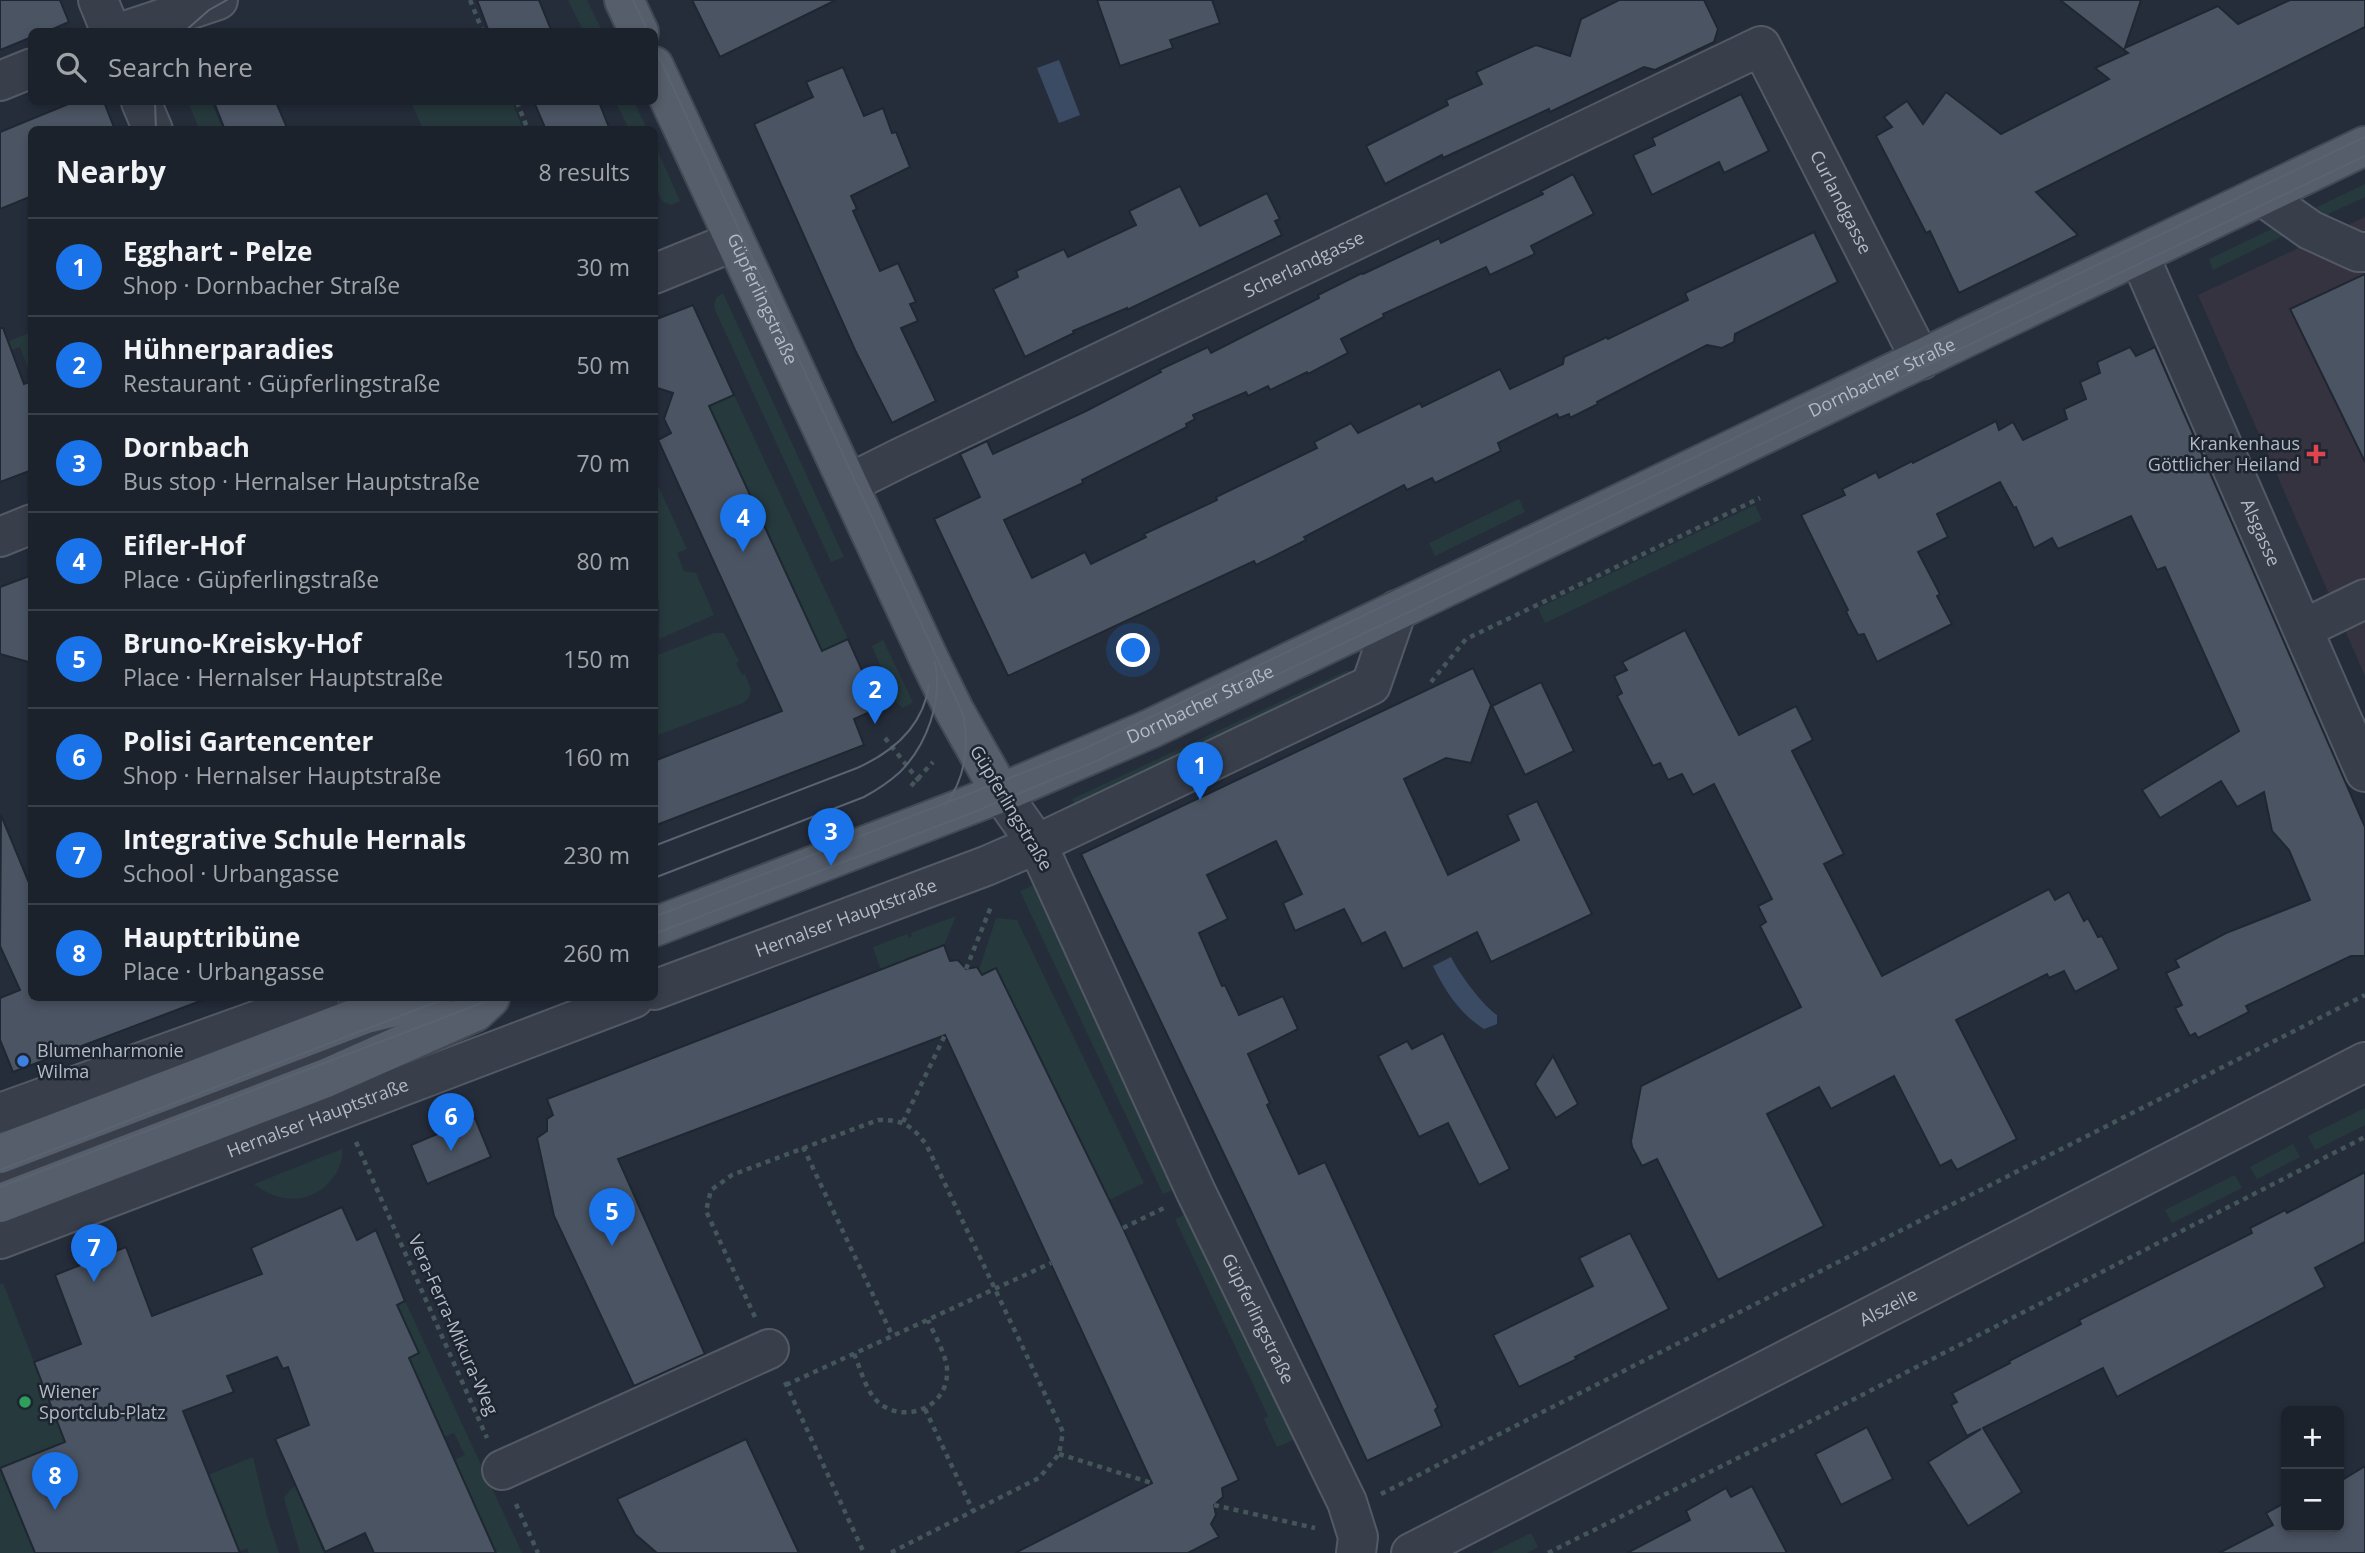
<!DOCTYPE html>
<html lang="en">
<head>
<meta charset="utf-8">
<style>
	body { margin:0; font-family:"Open Sans",sans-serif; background:#252a34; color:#f1f3f6 }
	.controls { position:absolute; right:21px; bottom:21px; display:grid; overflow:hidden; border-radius:10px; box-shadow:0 4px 10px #0003 }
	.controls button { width:63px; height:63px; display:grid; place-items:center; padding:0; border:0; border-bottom:2px solid #3a3f48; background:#1c222c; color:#f1f3f6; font:35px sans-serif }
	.you { position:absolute; left:1134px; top:651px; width:24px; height:24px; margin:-18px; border:5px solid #fff; border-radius:50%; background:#1a73e8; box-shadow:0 0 0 10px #1a73e833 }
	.badge { display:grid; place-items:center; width:46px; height:46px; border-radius:50%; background:#1a73e8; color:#fff; font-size:23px; font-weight:700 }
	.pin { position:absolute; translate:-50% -58px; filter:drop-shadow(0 2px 4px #0008) }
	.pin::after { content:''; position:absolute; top:37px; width:24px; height:21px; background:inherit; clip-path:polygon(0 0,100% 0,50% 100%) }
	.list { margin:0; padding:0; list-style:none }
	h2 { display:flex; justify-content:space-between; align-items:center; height:91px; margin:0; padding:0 28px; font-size:30px }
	h2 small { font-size:23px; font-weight:400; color:#a0a4a9 }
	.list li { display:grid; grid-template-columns:46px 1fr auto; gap:21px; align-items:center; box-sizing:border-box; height:98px; padding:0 28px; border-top:2px solid #3a3f48 }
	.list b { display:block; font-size:26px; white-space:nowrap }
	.list p { margin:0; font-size:23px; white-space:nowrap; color:#a0a4a9 }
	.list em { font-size:23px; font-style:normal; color:#a0a4a9 }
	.icon { flex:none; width:38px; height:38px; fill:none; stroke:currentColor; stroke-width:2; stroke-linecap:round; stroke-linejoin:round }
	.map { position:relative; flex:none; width:2365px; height:1553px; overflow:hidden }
	.search { position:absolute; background:#1c222c; box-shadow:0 4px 10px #0003; left:28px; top:28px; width:630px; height:77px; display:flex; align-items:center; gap:18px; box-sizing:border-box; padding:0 24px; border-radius:10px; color:#a0a4a9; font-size:26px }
	.panel { position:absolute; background:#1c222c; box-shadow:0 4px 10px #0003; left:28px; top:126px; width:630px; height:875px; border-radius:10px }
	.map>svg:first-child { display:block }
	.medical { fill:#35333f }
	.green { fill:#26393c }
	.water { fill:#3b4b63 }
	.building { fill:#4b5463; stroke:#1f2732; stroke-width:2 }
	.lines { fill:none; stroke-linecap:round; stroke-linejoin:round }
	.minor-casing { stroke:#535a66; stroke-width:42 }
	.major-casing { stroke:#414954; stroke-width:42 }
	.path { stroke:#445659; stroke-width:4.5; stroke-dasharray:5 5; stroke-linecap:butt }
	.minor { stroke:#383f4b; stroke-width:38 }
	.major { stroke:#565e6b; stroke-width:38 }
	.tram { stroke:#5a6372; stroke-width:2 }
	.health-dot { fill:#e0444e; stroke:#1d2530; stroke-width:2.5 }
	.shop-dot { fill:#3f7fe0; stroke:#1d2530; stroke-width:2.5 }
	.leisure-dot { fill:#2e9e5b; stroke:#1d2530; stroke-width:2.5 }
	.labels { text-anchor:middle; stroke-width:5; stroke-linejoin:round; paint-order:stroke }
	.street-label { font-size:18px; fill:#b4bac6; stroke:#1d2530 }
	.poi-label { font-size:18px; fill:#b4bac6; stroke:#1d2530; text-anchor:start }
</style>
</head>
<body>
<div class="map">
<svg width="2365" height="1553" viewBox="0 0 2365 1553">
	<rect width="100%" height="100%" fill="#252d3b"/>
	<path class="medical" d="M2365 217V676L2198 295Z"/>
	<g class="green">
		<path d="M568 0H587L602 31H583Z"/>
		<path d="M188 102H211L223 129H199Z"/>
		<path d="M411 102H512L523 129H423Z"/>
		<path d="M616 102H634L647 129H629Z"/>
		<path d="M655 145 680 201 672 205 663 202 655 185Z"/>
		<path d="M2365 184V197L2318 219 2313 209Z"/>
		<path d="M2274 228 2287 234 2213 270 2209 259Z"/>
		<path d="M723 293 844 557 831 562 715 310C713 302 716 296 723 293Z"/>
		<path d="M31 332V376L20 347 0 354V345Z"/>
		<path d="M734 395 848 639 822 651 709 406Z"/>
		<path d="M655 479 687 549 677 553 684 571 696 573 714 615 659 639C659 620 662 601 654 584Z"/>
		<path d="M1519 499 1525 512 1435 556 1429 543Z"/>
		<path d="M1755 505 1762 520 1545 623 1538 608Z"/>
		<path d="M714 633H724L739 661 736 663 742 675 745 674 751 690 749 697 743 703 655 736V656Z"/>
		<path d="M883 640 913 702 903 708 897 703 872 646Z"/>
		<path d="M1346 671H1350L1353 674 1078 813 1072 799Z"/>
		<path d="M1033 885 1177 1188 1163 1194 1020 891Z"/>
		<path d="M956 916 944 945 881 970 873 947 907 934 909 938 912 936 911 933Z"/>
		<path d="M996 918 1017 920 1144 1183 1109 1200 996 968 982 975 979 970Z"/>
		<path d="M2365 1108V1125L2315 1150 2308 1136Z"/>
		<path d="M2293 1144 2300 1157 2257 1179 2250 1167Z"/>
		<path d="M342 1149C343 1158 340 1167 335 1175 315 1205 280 1205 254 1184Z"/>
		<path d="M2235 1175 2242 1188 2172 1223 2165 1210Z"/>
		<path d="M1188 1213 1295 1439 1277 1447 1264 1419 1268 1416 1175 1219Z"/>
		<path d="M3 1283 109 1553H0V1284Z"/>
		<path d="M405 1301 522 1553H496L454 1460 465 1455 454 1433 444 1437 409 1358 419 1353 409 1332 400 1336 389 1309Z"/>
		<path d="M253 1457 267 1516 279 1553H249L247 1548 239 1551 208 1475Z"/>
		<path d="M296 1486 300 1494 342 1502 309 1517 324 1553H300L284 1498 290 1490Z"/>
		<path d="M1531 1533 1538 1547 1527 1553H1491Z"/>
	</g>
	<g class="water">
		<path d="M1059 60 1080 115 1059 123 1037 68Z"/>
		<path d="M1451 957C1458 972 1483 1006 1497 1015V1024L1484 1029C1460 1014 1445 991 1433 966Z"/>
	</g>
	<g class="building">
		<path d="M0 0H60L69 22 46 32H32V37L0 50Z"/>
		<path d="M477 0H539L552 32H489Z"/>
		<path d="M692 0H836L720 57Z"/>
		<path d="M1097 0H1212L1220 23 1170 40 1173 48 1120 66Z"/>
		<path d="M1619 0H1704L1718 29 1714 42 1655 70 1644 67 1550 112 1549 109 1443 158 1442 155 1385 184 1366 146 1448 105 1446 100 1482 84 1476 72 1536 45 1570 56 1581 19Z"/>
		<path d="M2060 0H2141L2125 48 2218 6 2238 24 2290 0H2365V27L2036 192 2078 235 1959 293 1930 231 1926 233 1876 136 1892 127 1884 117 1907 101 1923 124 1946 92 2001 134 2109 79 2095 68 2128 53Z"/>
		<path d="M843 67 864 116 883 108 892 133 896 132 910 167 851 196 857 209 853 211 880 271 898 263 916 302 910 304 918 321 901 328 936 401 892 423 855 350 754 124 813 97 806 82Z"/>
		<path d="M1741 94 1769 151 1724 173 1719 162 1652 195 1633 155 1655 145 1652 138Z"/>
		<path d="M73 102H104L115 130H32V196L0 209V132Z"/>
		<path d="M214 102H276L288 130H225Z"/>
		<path d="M534 102H599L610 130H546Z"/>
		<path d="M1573 174 1594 214 1531 246 1535 254 1490 275 1486 267 1383 314 1384 317 1341 339 1348 353 1308 374 1307 372 1270 390 1268 386 1248 396 1246 392 1193 415 1195 419 1186 424 1187 427 1082 480 1083 483 1004 520 1032 578 1085 552 1091 564 1146 537 1144 534 1217 500 1216 497 1317 448 1314 442 1351 423 1358 433 1420 403 1422 407 1500 369 1510 389 1563 364 1564 357 1607 337 1608 339 1688 300 1685 293 1814 232 1838 282 1735 334 1734 342 1722 348 1707 345 1597 402 1598 404 1570 418 1569 414 1559 418 1557 414 1498 443 1501 451 1435 483 1432 478 1407 490 1404 485 1304 537 1306 540 1256 565 1254 561 1008 676 934 519 980 497 960 454 987 441 993 454 1086 411 1161 372 1159 370 1208 347 1211 353 1319 298 1318 295 1362 273 1363 274 1439 238 1441 243 1543 194 1541 191Z"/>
		<path d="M1180 186 1200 226 1267 193 1280 219 1275 221 1282 235 1127 310V308L1073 331 1074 333 1025 357 993 289 1018 277 1016 271 1064 249 1068 257 1136 225 1129 211Z"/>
		<path d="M2365 274V462L2290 309Z"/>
		<path d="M693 305 734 395 709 406 822 651 848 639 879 708 854 719 864 745 654 826V761L782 711 658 440 671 433 664 419 673 393 654 387V320Z"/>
		<path d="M0 328H3L24 384 32 381V470L0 482Z"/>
		<path d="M2130 347 2136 356 2155 347 2365 827V956H2351L2246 1006 2249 1012 2198 1038 2195 1033 2190 1036 2175 1008 2182 1005 2166 973 2179 967 2175 960 2226 933 2310 900 2289 850 2272 831 2264 792 2237 807 2221 781 2160 818 2142 790 2239 731 2165 567 2157 570 2131 516 2058 549 2052 538 2034 548 2016 507 2014 508 2000 482 1937 514 1948 537 1918 552 1940 594 1937 596 1952 624 1877 662 1864 634 1858 635 1846 612 1848 610 1801 515 1845 495 1842 489 1876 472 1879 478 1912 461 1913 463 1996 421 1999 430 2013 422 2023 440 2067 419 2064 409 2086 399 2080 382 2100 373 2097 362Z"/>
		<path d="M32 575V663L0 654V587Z"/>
		<path d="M1685 630 1739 735 1796 706 1813 740 1792 751 1844 854 1824 864 1882 976 2049 889 2055 900 2069 892 2084 921 2088 918 2098 937 2102 936 2119 969 2075 992 2064 971 2049 978 2047 974 1956 1020 2017 1139 1957 1170 1951 1160 1940 1166 1894 1076 1831 1109 1819 1087 1767 1114 1824 1226 1718 1280 1657 1159 1642 1166 1632 1147 1631 1141 1641 1086 1801 1007 1760 926 1766 922 1758 906 1772 899 1714 784 1693 795 1682 774 1668 780 1660 763 1653 766 1617 696 1622 693 1614 676 1627 670 1622 662Z"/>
		<path d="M1473 668 1491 705 1471 763 1446 758 1404 779 1448 875 1519 840 1507 815 1537 801 1592 914 1491 962 1477 932 1403 969 1385 932 1362 944 1344 909 1295 931 1283 903 1302 894 1276 841 1207 875 1228 919 1199 933 1222 986 1225 985 1239 1015 1283 996 1298 1029 1248 1054 1270 1103 1267 1105 1299 1174 1325 1162 1438 1407 1435 1410 1442 1426 1367 1461 1251 1211 1081 854Z"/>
		<path d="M1541 682 1574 751 1525 775 1492 706Z"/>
		<path d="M1 815 32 890V998H202L203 1000 13 1072 0 1040V998L20 990 0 946Z"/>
		<path d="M944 945 950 961 958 960 966 969 977 967 982 975 996 968 1123 1228 1239 1480 1222 1488 1223 1497 1214 1505 1216 1515 1211 1524 1219 1537 1188 1553H1015L1152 1483 945 1035 618 1159 705 1354 634 1386 554 1216 537 1138 547 1131V1119L553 1115 547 1099Z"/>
		<path d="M1443 1033 1510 1169 1479 1185 1448 1123 1419 1137 1378 1056 1407 1041 1412 1049Z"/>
		<path d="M1553 1056 1578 1104 1556 1118 1535 1084Z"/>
		<path d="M475 1118 491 1157 427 1184 411 1145Z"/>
		<path d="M2365 1172V1242L2315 1268 2325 1287 2117 1397 2103 1368 1983 1428 2022 1492 1968 1526 1928 1462 1981 1429 1967 1436 1951 1405 1957 1402 1952 1393 2010 1363 2009 1361 2081 1324 2079 1320 2252 1233 2250 1228 2285 1210 2287 1213Z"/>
		<path d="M342 1207 357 1240 376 1230 405 1301 397 1305 419 1353 409 1358 496 1553H374L365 1533 325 1552 275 1439 309 1425 288 1367 283 1369 277 1357 227 1376 234 1392 183 1411 240 1553H35L0 1468 65 1442 34 1362 81 1344 55 1275 126 1247 152 1316 262 1274 251 1248Z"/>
		<path d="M1630 1233 1669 1309 1575 1357 1577 1359 1519 1387 1493 1335 1593 1286 1579 1258Z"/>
		<path d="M1867 1427 1893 1479 1841 1505 1815 1454Z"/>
		<path d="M746 1439 799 1553H657L635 1534 617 1499Z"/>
		<path d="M2365 1466V1553H2219L2273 1525 2266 1513 2286 1502V1527H2339V1482Z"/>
		<path d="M1752 1486 1787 1553H1627L1690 1520 1686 1511 1726 1488 1731 1497Z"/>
	</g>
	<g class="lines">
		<g class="minor-casing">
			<g id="minor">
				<path d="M98 0 111 32"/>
				<path d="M122 32 218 0"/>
				<path d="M0 81 32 68"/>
				<path d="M141 102 153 130"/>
				<path d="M2262 196 2310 230 2358 252H2365"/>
				<path id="s1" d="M2139 255 2365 772"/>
				<path d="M654 274 735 241"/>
				<path id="s2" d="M848 484 900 458 1761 46 1921 360"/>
				<path d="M0 537 32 524"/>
				<path d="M2303 629 2365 599"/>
				<path id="s3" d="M1001 793 1037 844 1196 1192 1347 1502 1358 1537 1356 1553"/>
				<path id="s4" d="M654 990 986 866 1037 844 1371 685 1397 610"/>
				<path d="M0 1113 319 998"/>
				<path d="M0 1179 410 1023"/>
				<path id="s5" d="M0 1239 634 998"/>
				<path d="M502 1470 769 1349"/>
				<path id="s6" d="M1411 1553 2365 1062"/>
			</g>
		</g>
		<g class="major-casing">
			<g id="major">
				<path d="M624 0 639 32"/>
				<path id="s7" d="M654 66 930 661 954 710 1001 793"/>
				<path id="s8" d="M654 927 1001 793 1152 728 2365 146"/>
				<path d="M0 1154 366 1014 432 998"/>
				<path d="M0 1203 326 1078 475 1012 490 998"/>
			</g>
		</g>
		<g class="path">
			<path d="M470 0 483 32"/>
			<path d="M517 102 528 130"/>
			<path d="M1431 682 1466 639 1760 498"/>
			<path d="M885 738 919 781"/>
			<path d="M911 786 933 762"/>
			<path d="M966 969 992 904"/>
			<path d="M903 1122 945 1035"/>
			<path d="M356 1142 487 1438"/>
			<path d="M803 1147 892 1335"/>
			<path d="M1123 1228 1164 1208"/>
			<path d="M755 1317 706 1211 711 1190 732 1175 878 1120C903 1120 910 1124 926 1144L1063 1432 1059 1454 1039 1478 890 1553"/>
			<path d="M854 1354C861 1369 865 1390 878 1402 903 1424 945 1409 947 1375 949 1358 934 1335 928 1320"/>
			<path d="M785 1382 864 1553"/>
			<path d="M786 1385 1051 1263"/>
			<path d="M925 1409 973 1511"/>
			<path d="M1059 1454 1152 1483"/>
			<path d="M1381 1494 2365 995"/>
			<path d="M516 1504 538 1553"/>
			<path d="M1214 1505 1315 1528"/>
			<path d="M1548 1553 1784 1435 2365 1137"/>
		</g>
		<use href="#minor" class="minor"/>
		<use href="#major" class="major"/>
		<g class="tram">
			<path d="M633 0 648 32"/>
			<path d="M184 32 209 10 227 0"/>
			<path d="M654 46 963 714C970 746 965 779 945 806"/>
			<path d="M155 102 156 130"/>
			<path d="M654 846 857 768C893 752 923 726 929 685"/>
			<path d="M654 878 864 797C877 790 889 782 900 772 927 745 943 700 935 662"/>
			<path d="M654 917 1086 748 2365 137"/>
			<path d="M654 934 967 815 1092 763 2365 156"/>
			<path d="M0 1170 447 998"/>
			<path d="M0 1187 495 998"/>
		</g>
	</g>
	<path class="health-dot" d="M2312.5 443.5h7v7h7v7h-7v7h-7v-7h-7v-7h7z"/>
	<circle class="shop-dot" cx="23" cy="1061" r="7"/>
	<circle class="leisure-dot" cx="25" cy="1402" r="7"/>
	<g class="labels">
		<g class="street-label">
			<text dy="6" stroke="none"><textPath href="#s2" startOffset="1188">Curlandgasse</textPath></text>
			<text dy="6" stroke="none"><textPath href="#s2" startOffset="506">Scherlandgasse</textPath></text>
			<text dy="6" stroke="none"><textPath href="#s7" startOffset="257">Güpferlingstraße</textPath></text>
			<text dy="6" stroke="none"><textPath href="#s8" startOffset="1346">Dornbacher Straße</textPath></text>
			<text dy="6" stroke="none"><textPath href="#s1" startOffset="303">Alsgasse</textPath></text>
			<text dy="6" stroke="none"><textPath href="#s8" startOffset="590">Dornbacher Straße</textPath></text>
			<text transform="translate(1011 808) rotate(59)" y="6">Güpferlingstraße</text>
			<text dy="6" stroke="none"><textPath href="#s4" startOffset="205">Hernalser Hauptstraße</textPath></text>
			<text dy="6" stroke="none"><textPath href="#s5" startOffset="340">Hernalser Hauptstraße</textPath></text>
			<text dy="6" stroke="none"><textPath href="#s6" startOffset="537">Alszeile</textPath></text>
			<text dy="6" stroke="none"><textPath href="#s3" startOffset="586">Güpferlingstraße</textPath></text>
			<text transform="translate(453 1325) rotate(66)" y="6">Vera-Ferra-Mikura-Weg</text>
		</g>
		<g class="poi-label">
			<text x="2300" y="450" text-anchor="end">Krankenhaus<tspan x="2300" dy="21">Göttlicher Heiland</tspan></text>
			<text x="37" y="1057">Blumenharmonie<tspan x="37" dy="21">Wilma</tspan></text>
			<text x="39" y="1398">Wiener<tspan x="39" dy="21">Sportclub-Platz</tspan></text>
		</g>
	</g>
</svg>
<div class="controls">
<button>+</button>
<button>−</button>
</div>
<div class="you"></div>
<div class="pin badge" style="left:1200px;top:800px">1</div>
<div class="pin badge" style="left:875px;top:724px">2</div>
<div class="pin badge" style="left:831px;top:866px">3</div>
<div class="pin badge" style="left:743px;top:552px">4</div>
<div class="pin badge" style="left:612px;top:1246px">5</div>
<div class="pin badge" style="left:451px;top:1151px">6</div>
<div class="pin badge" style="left:94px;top:1282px">7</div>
<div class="pin badge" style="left:55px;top:1510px">8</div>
<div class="search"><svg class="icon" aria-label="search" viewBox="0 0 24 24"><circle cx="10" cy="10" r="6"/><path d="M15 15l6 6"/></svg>Search here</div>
<section class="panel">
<h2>Nearby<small>8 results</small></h2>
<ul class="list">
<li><span class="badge">1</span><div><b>Egghart - Pelze</b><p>Shop · Dornbacher Straße</p></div><em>30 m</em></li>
<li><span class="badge">2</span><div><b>Hühnerparadies</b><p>Restaurant · Güpferlingstraße</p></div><em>50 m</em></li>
<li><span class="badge">3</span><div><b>Dornbach</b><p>Bus stop · Hernalser Hauptstraße</p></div><em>70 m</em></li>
<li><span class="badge">4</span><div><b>Eifler-Hof</b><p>Place · Güpferlingstraße</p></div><em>80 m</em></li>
<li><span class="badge">5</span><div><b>Bruno-Kreisky-Hof</b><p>Place · Hernalser Hauptstraße</p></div><em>150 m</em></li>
<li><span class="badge">6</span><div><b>Polisi Gartencenter</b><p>Shop · Hernalser Hauptstraße</p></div><em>160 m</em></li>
<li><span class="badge">7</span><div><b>Integrative Schule Hernals</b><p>School · Urbangasse</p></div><em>230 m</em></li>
<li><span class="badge">8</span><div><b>Haupttribüne</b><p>Place · Urbangasse</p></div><em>260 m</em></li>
</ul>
</section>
</div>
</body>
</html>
